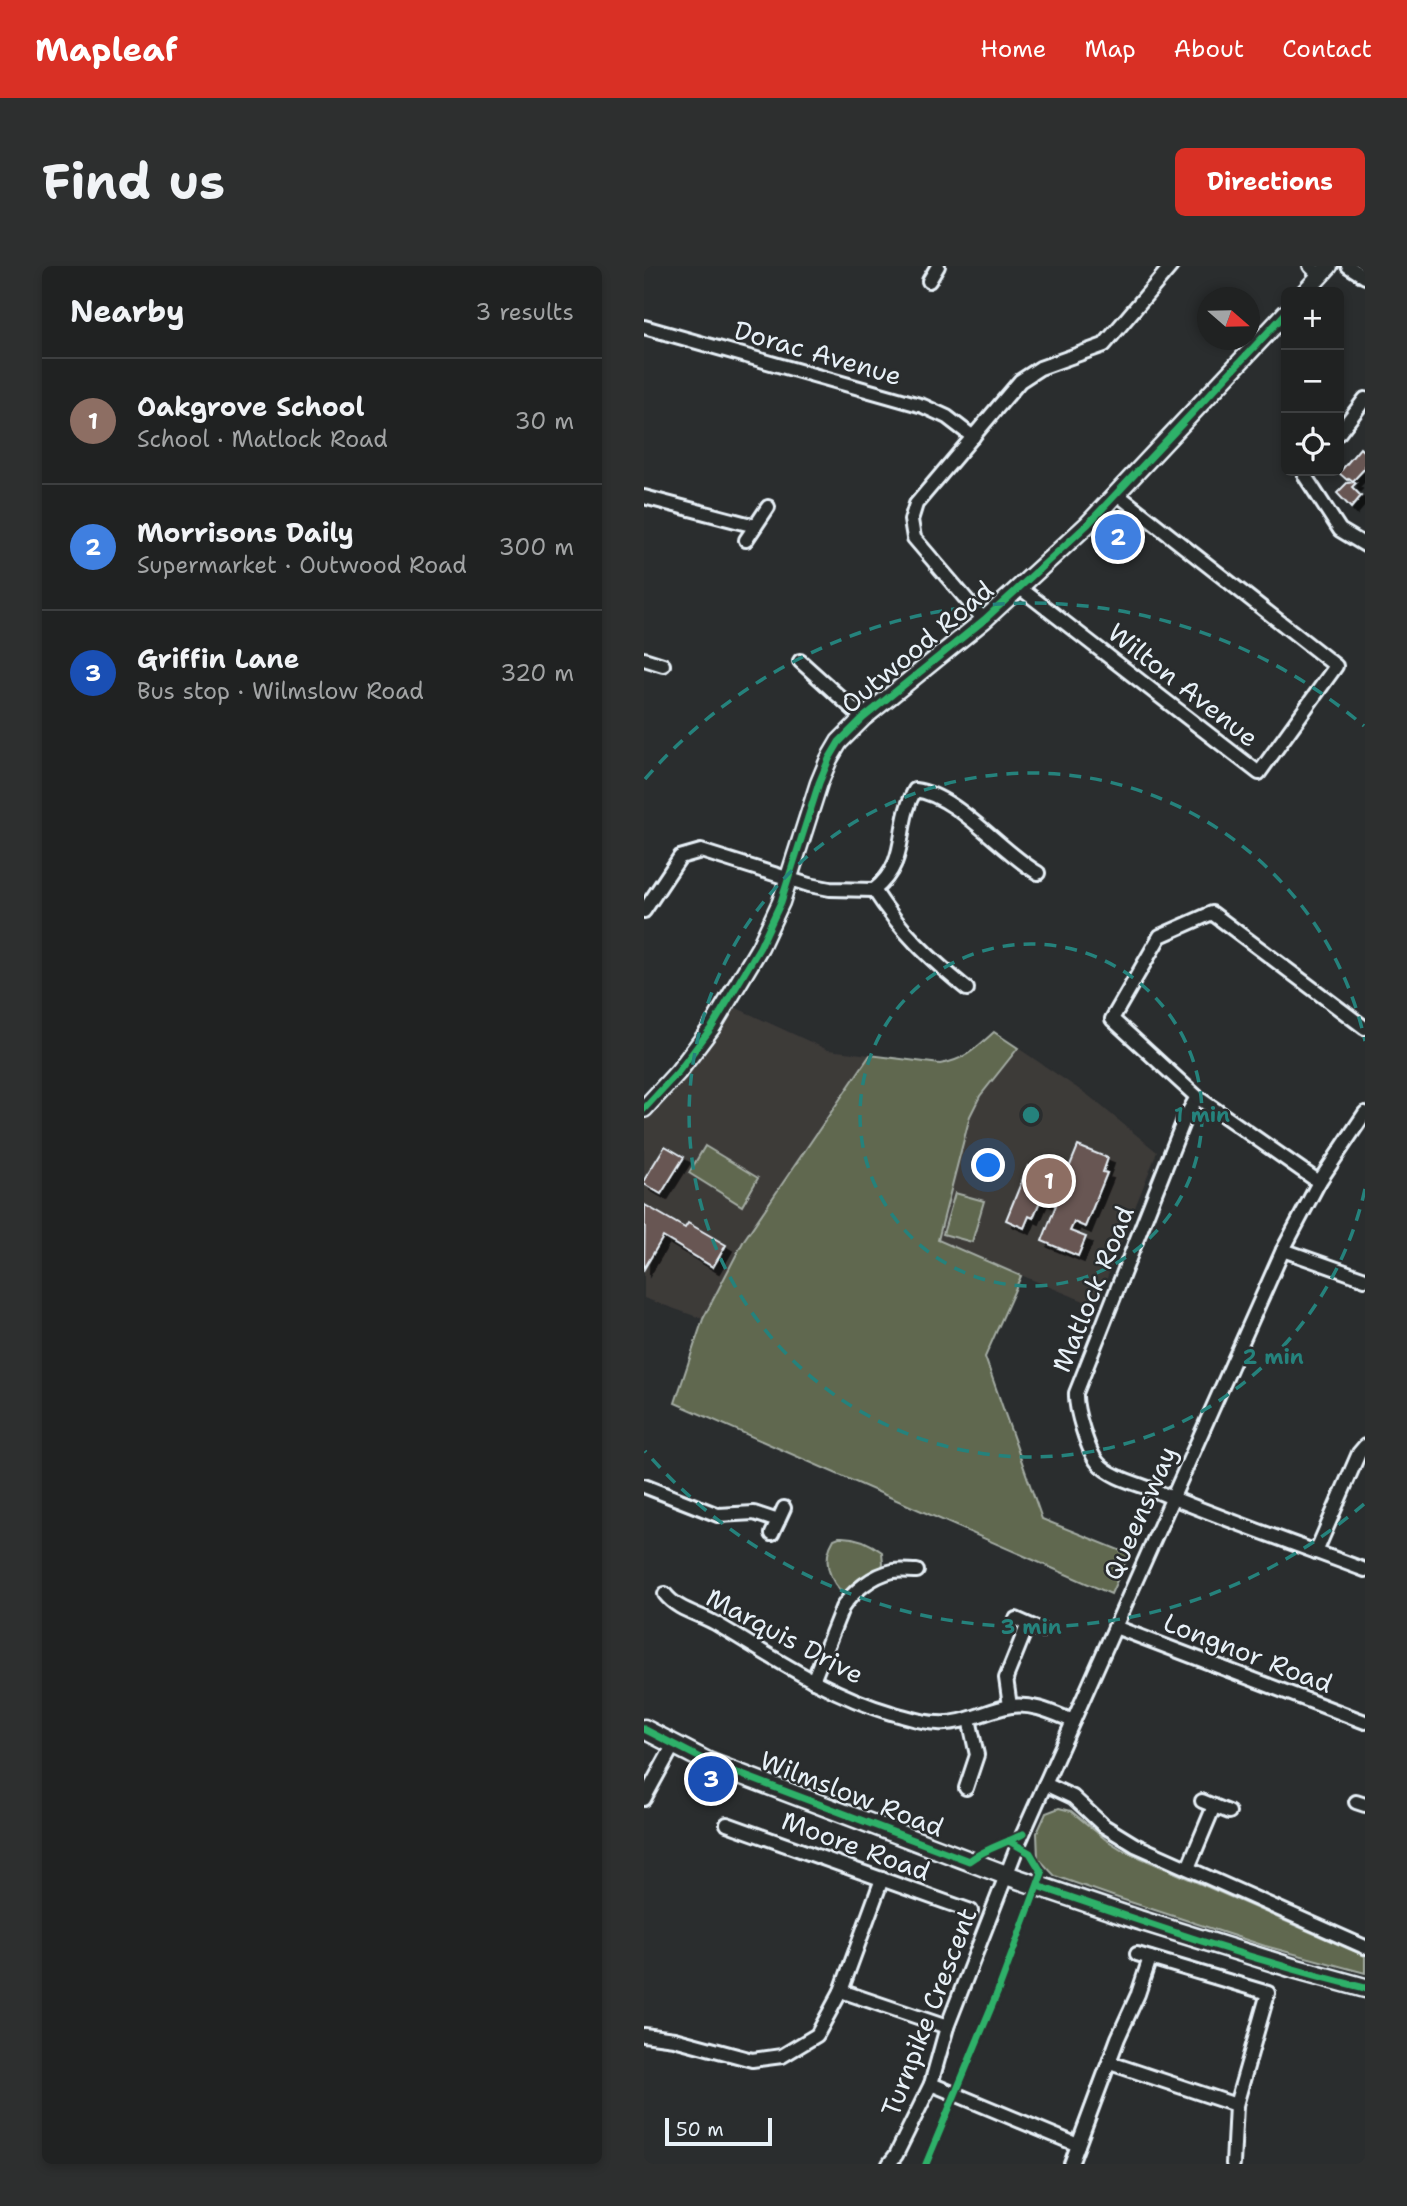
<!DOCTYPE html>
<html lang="en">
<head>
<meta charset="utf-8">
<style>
	body { margin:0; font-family:"Shantell Sans",sans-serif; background:#2d2f2f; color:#f1f3f6 }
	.controls { position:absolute; right:21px; top:21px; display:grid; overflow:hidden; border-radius:10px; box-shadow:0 4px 10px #0003 }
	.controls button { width:63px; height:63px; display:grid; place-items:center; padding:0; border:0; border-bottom:2px solid #3d3f40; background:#202222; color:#f1f3f6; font:35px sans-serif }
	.compass { position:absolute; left:553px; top:21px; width:63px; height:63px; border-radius:50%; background:#202222; box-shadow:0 4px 10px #0003; rotate:110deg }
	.scale { position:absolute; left:21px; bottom:18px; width:107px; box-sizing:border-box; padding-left:7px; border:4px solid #e8f1f8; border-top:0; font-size:19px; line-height:24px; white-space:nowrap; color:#e8f1f8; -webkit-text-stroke:5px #2a2d2e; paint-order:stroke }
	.you { position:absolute; left:345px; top:900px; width:24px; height:24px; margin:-18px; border:5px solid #fff; border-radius:50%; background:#1a73e8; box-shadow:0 0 0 10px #1a73e833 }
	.badge { display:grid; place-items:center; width:46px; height:46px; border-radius:50%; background:#d93025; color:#fff; font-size:23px; font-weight:700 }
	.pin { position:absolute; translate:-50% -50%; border:4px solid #fff; box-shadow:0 2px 7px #0006 }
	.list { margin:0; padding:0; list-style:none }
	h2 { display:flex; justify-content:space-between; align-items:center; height:91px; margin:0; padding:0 28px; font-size:30px }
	h2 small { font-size:23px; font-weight:400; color:#a2a4a5 }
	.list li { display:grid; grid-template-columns:46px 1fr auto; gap:21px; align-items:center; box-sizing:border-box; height:126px; padding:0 28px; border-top:2px solid #3d3f40 }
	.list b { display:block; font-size:26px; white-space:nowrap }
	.list p { margin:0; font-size:23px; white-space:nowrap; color:#a2a4a5 }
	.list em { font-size:23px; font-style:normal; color:#a2a4a5 }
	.icon { flex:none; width:38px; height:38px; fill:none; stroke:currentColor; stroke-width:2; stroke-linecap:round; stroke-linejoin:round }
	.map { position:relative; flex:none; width:721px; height:1898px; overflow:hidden; border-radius:10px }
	header { display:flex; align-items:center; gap:42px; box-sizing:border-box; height:98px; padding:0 35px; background:#d93025; color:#fff }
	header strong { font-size:33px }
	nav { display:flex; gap:38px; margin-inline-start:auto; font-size:24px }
	.intro { display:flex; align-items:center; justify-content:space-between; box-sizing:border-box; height:168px; padding:0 42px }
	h1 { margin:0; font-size:49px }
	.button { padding:18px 32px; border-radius:10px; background:#d93025; color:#fff; font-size:24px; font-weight:700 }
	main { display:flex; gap:42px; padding:0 42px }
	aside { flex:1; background:#202222; border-radius:10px; box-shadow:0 4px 10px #0003 }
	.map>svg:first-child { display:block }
	.built { fill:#3d3a39 }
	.green { fill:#60684f; stroke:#a4aca4; stroke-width:2 }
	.building { fill:#685753; stroke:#e8f1f8; stroke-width:2; filter:url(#shadow) }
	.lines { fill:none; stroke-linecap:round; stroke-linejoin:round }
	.minor-casing { stroke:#e8f1f8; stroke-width:18 }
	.tertiary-casing { stroke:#e8f1f8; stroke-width:21 }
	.secondary-casing { stroke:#e8f1f8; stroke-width:23 }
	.minor { stroke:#2a2d2e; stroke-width:12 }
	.tertiary { stroke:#2a2d2e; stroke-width:16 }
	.secondary { stroke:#2a2d2e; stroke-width:18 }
	.cycleway-casing { stroke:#2a2d2e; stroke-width:11 }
	.cycleway { stroke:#2db169; stroke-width:7 }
	.ring { fill:none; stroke:#25827c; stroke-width:3.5; stroke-dasharray:12 9 }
	.labels { text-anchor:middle; stroke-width:5; stroke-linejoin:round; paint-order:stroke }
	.street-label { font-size:26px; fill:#e8f1f8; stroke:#2a2d2e }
	.centre { fill:#25827c; stroke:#2a2d2e; stroke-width:3.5 }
	.ring-label { font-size:21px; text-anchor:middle; font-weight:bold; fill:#25827c; stroke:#2a2d2e; stroke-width:5; stroke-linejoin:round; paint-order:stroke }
</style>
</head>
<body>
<header>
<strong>Mapleaf</strong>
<nav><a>Home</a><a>Map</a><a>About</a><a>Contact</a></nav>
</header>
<div class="intro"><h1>Find us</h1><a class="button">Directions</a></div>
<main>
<aside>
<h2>Nearby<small>3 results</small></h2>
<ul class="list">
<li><span class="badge" style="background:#8d6e63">1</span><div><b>Oakgrove School</b><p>School · Matlock Road</p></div><em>30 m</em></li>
<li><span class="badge" style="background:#3f7fe0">2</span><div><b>Morrisons Daily</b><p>Supermarket · Outwood Road</p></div><em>300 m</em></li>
<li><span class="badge" style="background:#1a4fb4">3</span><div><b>Griffin Lane</b><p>Bus stop · Wilmslow Road</p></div><em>320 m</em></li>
</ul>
</aside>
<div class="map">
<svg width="721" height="1898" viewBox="0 0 721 1898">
	<defs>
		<filter id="shadow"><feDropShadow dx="6" dy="6" stdDeviation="0" flood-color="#0009"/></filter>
	</defs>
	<rect width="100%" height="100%" fill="#2a2d2e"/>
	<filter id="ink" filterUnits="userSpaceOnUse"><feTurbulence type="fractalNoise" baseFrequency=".0143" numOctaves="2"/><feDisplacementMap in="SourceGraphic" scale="14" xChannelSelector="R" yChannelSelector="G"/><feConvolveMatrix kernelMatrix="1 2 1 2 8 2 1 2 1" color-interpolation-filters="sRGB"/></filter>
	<g filter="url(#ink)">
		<g class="built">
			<path d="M84 738 184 784 226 789 100 974 59 1053 0 1032V843Z"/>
			<path d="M374 782 445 830 513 886 452 1040 294 975 326 850 336 830Z"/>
		</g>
		<g class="green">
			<path d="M350 766 374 782 336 830 326 850 294 974 377 1010 341 1091 398 1253 485 1288 467 1328 31 1137 59 1053 100 974 226 789 296 798C321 794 332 782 350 766Z"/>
			<path d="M61 880 114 912 98 940 45 907Z"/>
			<path d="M311 927 340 935 328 976 299 968Z"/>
			<path d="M195 1271C212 1270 225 1276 238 1286L239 1297 236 1310 204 1333C186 1316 176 1296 190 1273Z"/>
			<path d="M415 1542 427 1545 461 1573 479 1584 721 1690V1707L621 1680 477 1633 411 1610 394 1592 393 1567 402 1547Z"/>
		</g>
		<g class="building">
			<path d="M716 182 721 187V202L709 215 705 212 703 214 695 207Z"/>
			<path d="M711 216 712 217 708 221 717 230 707 242 693 227 703 217Z"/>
			<path d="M21 880 40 891 17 928 0 918V914Z"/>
			<path d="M434 880 464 892 459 906 463 907 441 961 430 956 426 965 442 971 434 990 398 975 412 939 397 933 389 952 385 950 380 962 362 954 384 900 406 909 409 901 417 904 414 912 420 914Z"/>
			<path d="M1 939 41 962 44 957 82 979 69 1001 19 971 0 1003Z"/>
		</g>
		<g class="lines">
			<g class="minor-casing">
				<g id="minor">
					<path d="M666 0 676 10"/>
					<path d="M704 0 721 11"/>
					<path d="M285 15 294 0"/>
					<path d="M0 61 279 140 303 151 329 171"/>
					<path d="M695 167 721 133"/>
					<path d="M665 205 661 210 696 264 721 279"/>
					<path d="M0 231 111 260"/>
					<path d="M102 274 124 241"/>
					<path d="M376 322 615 507 692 400 473 228"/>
					<path d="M340 354 270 272 267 254 272 238 376 115 396 102 460 79 527 0"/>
					<path d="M0 393 19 399"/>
					<path d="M156 395 219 452"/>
					<path d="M230 624C257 666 285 692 323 723"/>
					<path d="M0 645 36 591 57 585 165 619 186 623 230 624C267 594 250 561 271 524 313 529 356 585 394 607"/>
					<path d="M553 831 540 854 432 1127C431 1142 444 1186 454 1197 466 1211 491 1217 507 1223 577 1253 650 1277 721 1304"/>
					<path d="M675 916 553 831 468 753 516 670 568 647 721 762"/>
					<path d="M639 984 675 916 721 847"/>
					<path d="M0 1220 74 1249 110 1247 134 1255"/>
					<path d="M128 1268 140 1242"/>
					<path d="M672 1286 715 1187 721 1180"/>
					<path d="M21 1328C32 1343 55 1348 71 1357 129 1391 182 1428 247 1447 263 1451 278 1457 294 1457 320 1459 342 1444 367 1440 389 1437 409 1447 429 1455"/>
					<path d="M372 1353 397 1364"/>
					<path d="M471 1361 721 1456"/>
					<path d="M169 1415 198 1342C208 1326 229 1309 249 1305 257 1304 265 1305 273 1305"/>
					<path d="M366 1440 362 1412 383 1360"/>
					<path d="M401 1518 429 1531 460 1560 491 1579 721 1681"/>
					<path d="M322 1522 333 1489 325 1453"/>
					<path d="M0 1533 29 1480"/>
					<path d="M558 1535 585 1546"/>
					<path d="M712 1536 721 1539"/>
					<path d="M83 1558 327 1645"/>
					<path d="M544 1602 570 1540"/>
					<path d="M493 1688 624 1727 592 1839 589 1898"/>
					<path d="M197 1725 303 1761"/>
					<path d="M0 1769 30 1773 108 1794 138 1790 173 1769 197 1725 238 1613"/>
					<path d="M466 1797 592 1839"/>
					<path d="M287 1818 434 1879"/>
					<path d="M245 1898 252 1889 287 1818 303 1761 374 1579 639 984 721 1013"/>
					<path d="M427 1898 474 1772 494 1728 506 1692"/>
				</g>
			</g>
			<g class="tertiary-casing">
				<g id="tertiary">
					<path d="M661 26 685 0"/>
					<path d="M0 843 34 806 68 761 116 681 137 636 175 517 185 493 195 476 219 452 340 354 443 259 642 47"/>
				</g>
			</g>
			<g class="secondary-casing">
				<path id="secondary" d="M0 1463 64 1496 362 1609 495 1654 649 1702 721 1722"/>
			</g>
			<use href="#minor" class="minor"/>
			<use href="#tertiary" class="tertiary"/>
			<use href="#secondary" class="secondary"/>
			<g class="cycleway-casing">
				<g id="cycleway">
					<path d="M0 843 34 806 68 761 116 681 137 636 175 517 185 493 195 476 219 452 340 354 443 259 642 47"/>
					<path d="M0 1463 64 1496 325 1595C342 1582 361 1578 379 1568"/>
					<path d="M394 1620C502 1657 610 1695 721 1722"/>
					<path d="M282 1898 354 1725 398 1607 386 1587 365 1575"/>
				</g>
			</g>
			<use href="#cycleway" class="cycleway"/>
		</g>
	</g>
	<g class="ring">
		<circle cx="387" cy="849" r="171"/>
		<path d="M721 923A342 342 0 1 1 721 775"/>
		<path d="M720 1238A512 512 0 0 1 1 1185M1 513A512 512 0 0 1 720 460"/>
	</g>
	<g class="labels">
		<g class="street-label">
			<text transform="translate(174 87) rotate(16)" y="9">Dorac Avenue</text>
			<text transform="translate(273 381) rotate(-40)" y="9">Outwood Road</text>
			<text transform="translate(539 419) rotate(38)" y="9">Wilton Avenue</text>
			<text transform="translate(449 1023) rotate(-68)" y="9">Matlock Road</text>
			<text transform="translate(496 1247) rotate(-66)" y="9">Queensway</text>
			<text transform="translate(141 1370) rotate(28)" y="9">Marquis Drive</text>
			<text transform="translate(604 1387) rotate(21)" y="9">Longnor Road</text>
			<text transform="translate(208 1528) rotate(21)" y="9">Wilmslow Road</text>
			<text transform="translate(212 1580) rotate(20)" y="9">Moore Road</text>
			<text transform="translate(285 1746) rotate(-69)" y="9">Turnpike Crescent</text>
		</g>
	</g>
	<circle cx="387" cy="849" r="10" class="centre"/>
	<g class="ring-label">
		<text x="558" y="856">1 min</text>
		<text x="629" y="1098">2 min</text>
		<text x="387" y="1368">3 min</text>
	</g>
</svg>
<div class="controls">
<button>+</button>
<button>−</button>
<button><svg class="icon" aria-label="locate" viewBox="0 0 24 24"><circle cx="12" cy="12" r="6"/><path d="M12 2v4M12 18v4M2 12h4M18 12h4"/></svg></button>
</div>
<svg class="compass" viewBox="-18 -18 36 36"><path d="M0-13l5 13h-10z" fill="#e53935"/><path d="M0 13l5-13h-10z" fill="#a2a4a5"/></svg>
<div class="scale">50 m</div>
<div class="you"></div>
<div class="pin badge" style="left:405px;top:915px;background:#8d6e63">1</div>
<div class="pin badge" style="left:474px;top:271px;background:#3f7fe0">2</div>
<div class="pin badge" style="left:67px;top:1513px;background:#1a4fb4">3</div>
</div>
</main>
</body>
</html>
